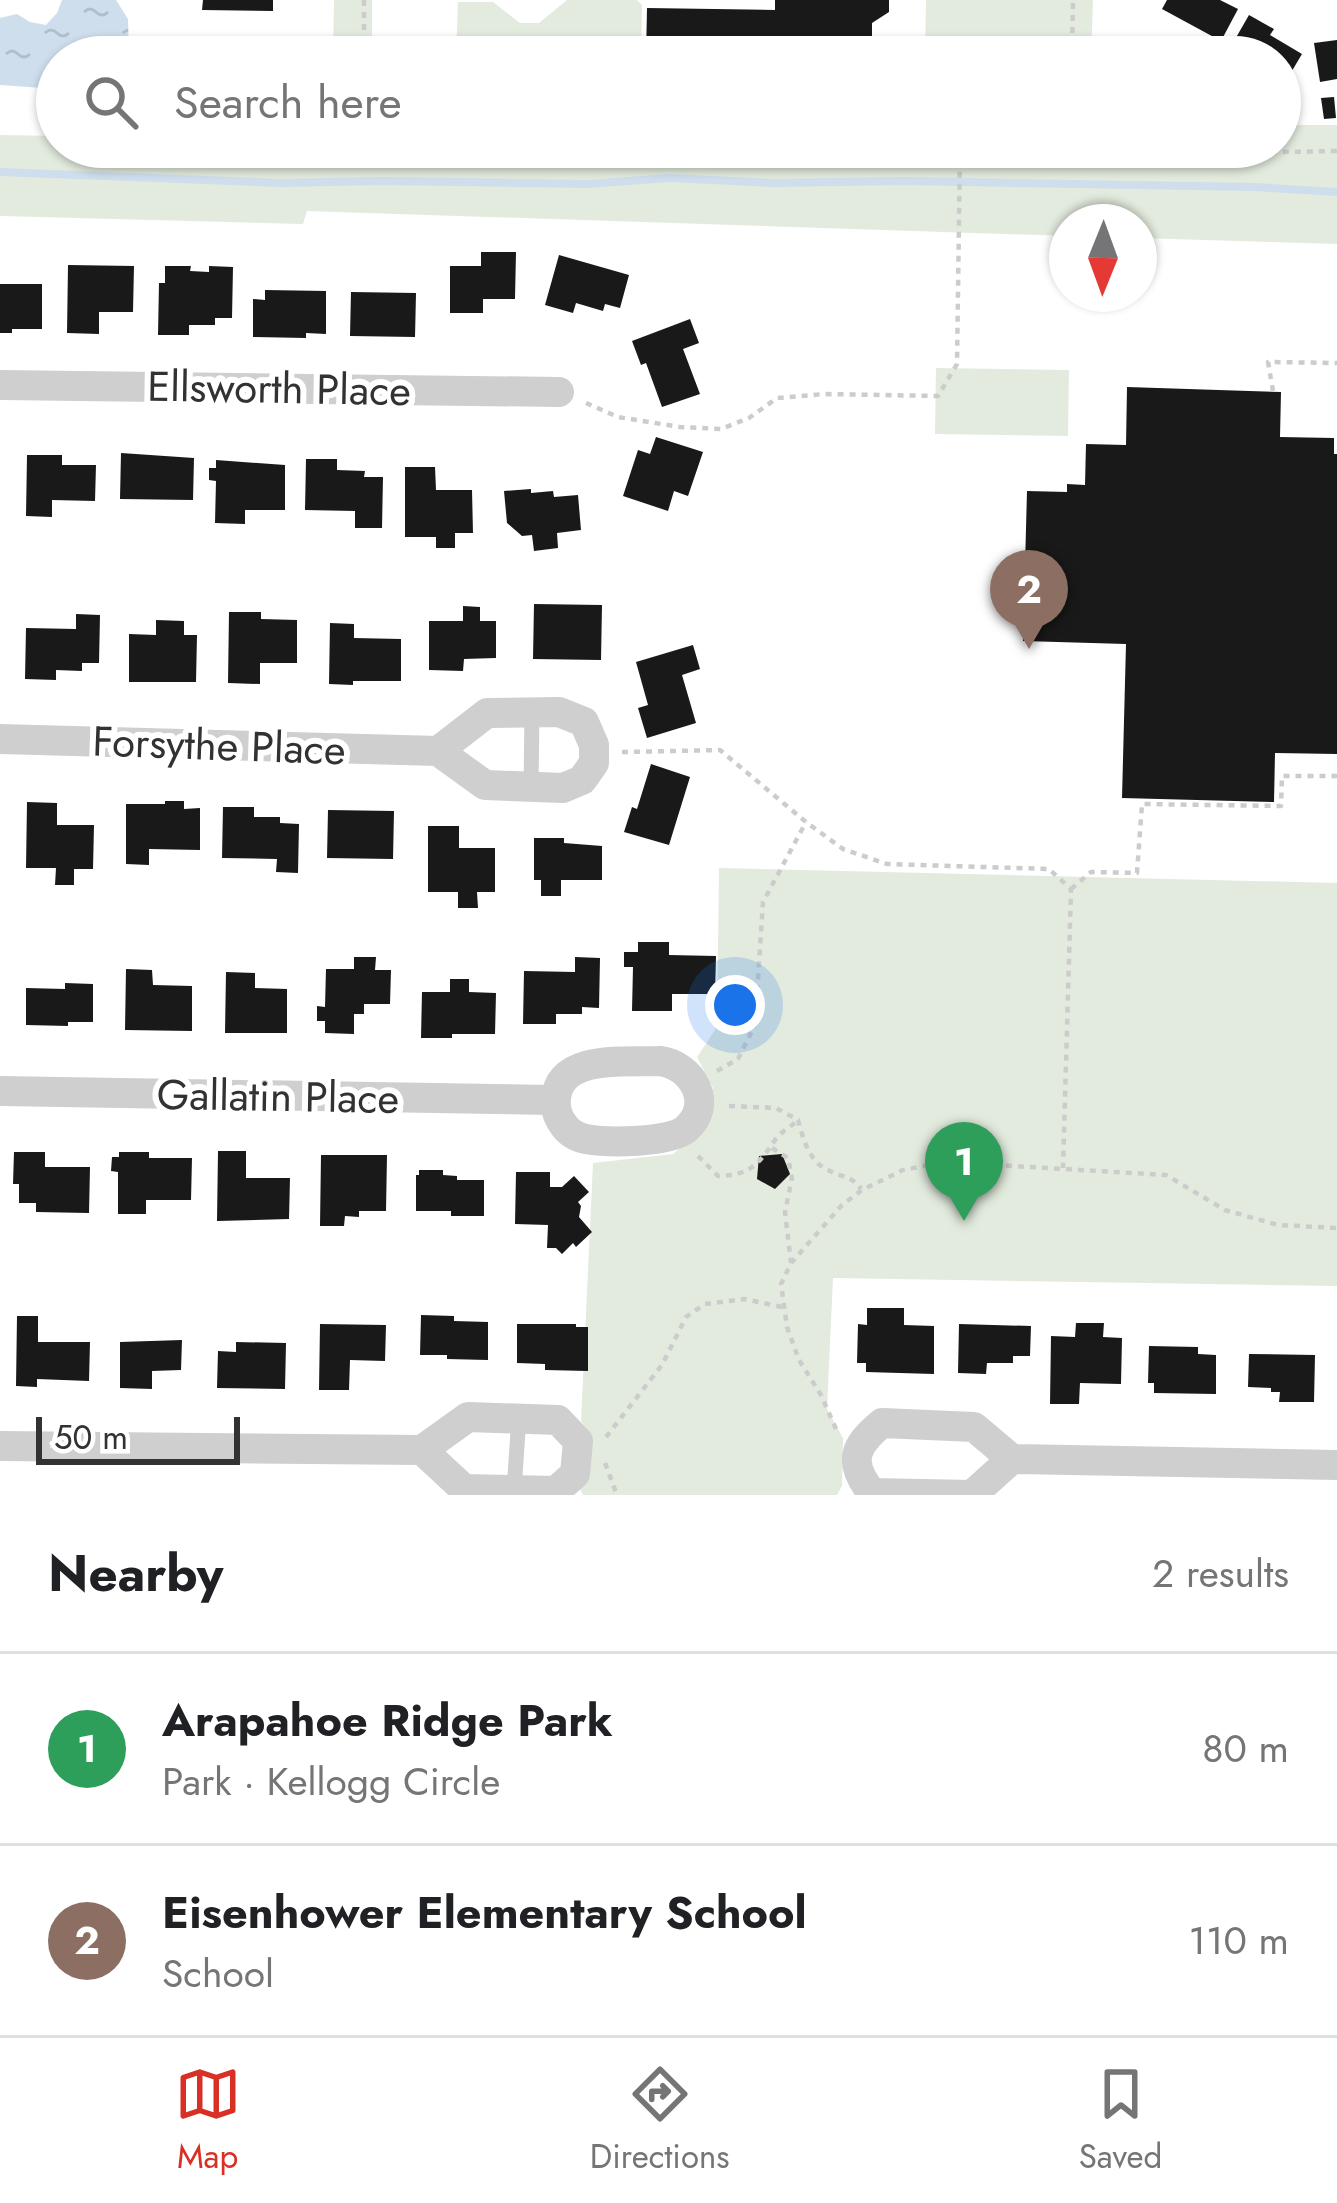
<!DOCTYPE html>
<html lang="en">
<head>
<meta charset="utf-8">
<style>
	body { margin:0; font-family:Jost,sans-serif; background:#f2f2f2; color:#202124 }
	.compass { position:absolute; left:1049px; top:204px; width:108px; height:108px; border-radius:50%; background:#fff; box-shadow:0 3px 9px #0004; rotate:181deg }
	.scale { position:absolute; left:36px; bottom:30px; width:204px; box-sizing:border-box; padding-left:12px; border:6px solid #323232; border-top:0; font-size:33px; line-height:42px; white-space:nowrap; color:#323232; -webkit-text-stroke:9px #fff; paint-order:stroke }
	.you { position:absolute; left:735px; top:1005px; width:42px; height:42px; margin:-30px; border:9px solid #fff; border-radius:50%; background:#1a73e8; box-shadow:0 0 0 18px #1a73e833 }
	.badge { display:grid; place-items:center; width:78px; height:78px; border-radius:50%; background:#d93025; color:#fff; font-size:39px; font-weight:700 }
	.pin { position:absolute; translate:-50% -99px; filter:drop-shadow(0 3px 6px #0008) }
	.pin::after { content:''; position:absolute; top:63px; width:42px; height:36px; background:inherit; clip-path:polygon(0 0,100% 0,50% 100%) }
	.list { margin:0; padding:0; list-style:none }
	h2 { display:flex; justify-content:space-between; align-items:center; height:156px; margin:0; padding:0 48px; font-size:51px }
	h2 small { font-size:39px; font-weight:400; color:#757577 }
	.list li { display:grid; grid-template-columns:78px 1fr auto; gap:36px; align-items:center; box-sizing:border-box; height:192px; padding:0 48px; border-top:3px solid #e0e0e0 }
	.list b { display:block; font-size:45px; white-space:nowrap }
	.list p { margin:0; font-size:39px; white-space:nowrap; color:#757577 }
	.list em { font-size:39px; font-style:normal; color:#757577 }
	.icon { flex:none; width:66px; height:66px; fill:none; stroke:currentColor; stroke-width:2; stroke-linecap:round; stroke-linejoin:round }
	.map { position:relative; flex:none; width:1337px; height:1495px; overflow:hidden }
	.search { position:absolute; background:#fff; box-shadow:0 3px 9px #0004; left:36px; right:36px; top:36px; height:132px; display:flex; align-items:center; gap:30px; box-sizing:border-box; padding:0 42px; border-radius:66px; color:#757577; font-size:45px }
	.sheet { height:540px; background:#fff }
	nav { display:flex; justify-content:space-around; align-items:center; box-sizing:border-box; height:168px; border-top:3px solid #e0e0e0; background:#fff; font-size:33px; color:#757577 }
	nav a { display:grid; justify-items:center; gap:6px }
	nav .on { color:#d93025 }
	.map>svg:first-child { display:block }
	.green { fill:#e3ebde }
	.water { fill:url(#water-ripples) }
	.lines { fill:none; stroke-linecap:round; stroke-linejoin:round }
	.stream { stroke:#cedeec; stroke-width:8 }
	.building { fill:#191919 }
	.path { stroke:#ccc; stroke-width:4.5; stroke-dasharray:6 6; stroke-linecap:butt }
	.lane { stroke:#cfcfcf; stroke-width:15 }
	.street { stroke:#cfcfcf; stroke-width:30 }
	.labels { text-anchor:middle; stroke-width:12; stroke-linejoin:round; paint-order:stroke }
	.street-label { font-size:42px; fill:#323232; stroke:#fff }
</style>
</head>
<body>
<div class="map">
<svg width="1337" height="1495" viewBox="0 0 1337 1495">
	<defs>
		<pattern id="water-ripples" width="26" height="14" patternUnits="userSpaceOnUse" patternTransform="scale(3)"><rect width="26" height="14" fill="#cedeec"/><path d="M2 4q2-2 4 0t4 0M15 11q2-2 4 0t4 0" fill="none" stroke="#b1bfcb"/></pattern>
	</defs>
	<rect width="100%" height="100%" fill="#fff"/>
	<g class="green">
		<path d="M334 0H372V57H333Z"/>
		<path d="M567 0H637L642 5 641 57H456L458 2H493L520 23H539Z"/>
		<path d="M926 0H1093L1091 57H925Z"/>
		<path d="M1280 125H1337V244L1139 238V222H1067V236L307 211 303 224 0 216V135L57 136V147H1280Z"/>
		<path d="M936 368 1069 370 1068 436 935 434Z"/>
		<path d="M719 868 1337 883V1286L833 1278 827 1409 843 1438 842 1486 837 1495H583L577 1484 588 1431 581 1421 593 1163 673 1154 704 1128 713 1088 697 1057 717 1027Z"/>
	</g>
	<path class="water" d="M62 0H116L128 19 129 57H57V89L0 85V18L17 14 30 22 46 25 57 13Z"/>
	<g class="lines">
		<path class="stream" d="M0 172 281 183 383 181 588 184 669 178 774 183 903 181 1255 187 1337 192"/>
	</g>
	<g class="building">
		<path d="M203 0H273V11L202 10Z"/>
		<path d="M775 0H889V12L872 23V57H646L647 8 775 10Z"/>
		<path d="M1167 0H1220L1238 9 1221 41 1162 9Z"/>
		<path d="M1249 15 1274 29 1270 35 1302 54 1280 91V57H1231L1226 55Z"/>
		<path d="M1337 40V79L1320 82 1314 43Z"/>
		<path d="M1334 97 1336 118 1324 119 1321 98Z"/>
		<path d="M481 252H516L515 299H483V313H450V266H481Z"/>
		<path d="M559 255 629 275 620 308 605 304 603 311 576 303 573 313 545 305Z"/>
		<path d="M68 265 134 266 133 312H99V334L67 333Z"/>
		<path d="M165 266H191L190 271 209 272V266L233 267 232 318H215V325H189V335H158L159 283H165Z"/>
		<path d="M0 284H42V329H12V333H0Z"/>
		<path d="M265 290 326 291V334L306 333V338L253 337V299L265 300Z"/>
		<path d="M351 292 416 293 415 337 350 336Z"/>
		<path d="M690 319 699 343 683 349 700 394 662 407 646 363 641 365 632 341Z"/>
		<path d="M1127 387 1281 392 1280 437 1334 438V454H1337V754L1275 753 1274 802 1122 798 1126 644 1023 641 1027 491 1067 492V484L1085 485 1086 444 1126 445Z"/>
		<path d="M656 437 703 452 688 496 674 491 668 511 623 496 638 450 650 454Z"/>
		<path d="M121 453 194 458 193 500 120 499Z"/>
		<path d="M27 455H62V465H96L95 501 52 500V517L26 516Z"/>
		<path d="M306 459H337V470L365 471 364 477H383L382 528H355V511L305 510Z"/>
		<path d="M216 460 285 465V510H245V524L215 523 216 481 209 480V468H216Z"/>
		<path d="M405 467H435L436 490H472L473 533H455V548H436V537H405Z"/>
		<path d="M531 489V493L553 491 554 497 578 495 581 530 557 533 558 548 534 551 532 535 522 536 507 523 504 491Z"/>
		<path d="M534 604 602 605 601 660 533 659Z"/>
		<path d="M463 606 480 607V621H496V658L464 659 463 671 429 670V621H463Z"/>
		<path d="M229 612H261V619L297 620V663H260V684L228 683Z"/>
		<path d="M76 614 100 615 99 663H82V671L56 670V680L25 679 26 628 76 629Z"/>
		<path d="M156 620 184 621V635H197L196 682H129V634L156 635Z"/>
		<path d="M330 623 354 624V638L401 639V681H353V685L329 684Z"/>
		<path d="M693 645 700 669 682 675 696 723 647 738 638 708 648 705 636 662Z"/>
		<path d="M651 764 690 777 669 845 624 832 632 807 637 809Z"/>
		<path d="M165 801H184V809L200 808V850L149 849V865L126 864V804H165Z"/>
		<path d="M27 802 57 803V825H94L93 869H74V885H55L56 868H26Z"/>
		<path d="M223 807H254V817H280V823L299 824 298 873 276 872 277 859 222 858Z"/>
		<path d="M328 810 394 811 393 859 327 858Z"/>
		<path d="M428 826H459V848H495V892H477L478 908H458V892H428Z"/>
		<path d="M534 838H564V843L602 846V880H561V896H541V880H534Z"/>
		<path d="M638 942H669V955L716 956 715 994H672V1011H632L633 967H624V952H638Z"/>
		<path d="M354 957H376L375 970H391L390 1004H364V1014H354V1034L325 1033V1021H317V1006L325 1007 326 969H354Z"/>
		<path d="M575 957 600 958 599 1008 582 1007V1014H556V1024H523L524 971 575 972Z"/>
		<path d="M126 969 152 970 153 985 192 986V1031L125 1030Z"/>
		<path d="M226 972 255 973V988L287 989V1033H225Z"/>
		<path d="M450 979H469V992L496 993 495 1034H452V1038H421L422 992H450Z"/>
		<path d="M65 983 93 984V1022H68V1026L26 1025V988L65 989Z"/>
		<path d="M218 1151H246V1178H290L289 1219 217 1221Z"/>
		<path d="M14 1152H45V1167H90L89 1213 36 1212V1203H19V1184H13Z"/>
		<path d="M119 1152H149V1158H192L191 1200H146V1214H118V1172L111 1171 112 1157H119Z"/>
		<path d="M782 1154 790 1174 775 1189 757 1179 759 1156Z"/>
		<path d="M321 1155H387L386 1211H359V1217L345 1216 344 1226H320Z"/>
		<path d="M419 1170H443V1175L457 1176V1180H484V1216H451V1211H416V1175H419Z"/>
		<path d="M516 1172H550V1187H562L574 1176 589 1192 578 1202 581 1206 579 1217 592 1232 576 1247 573 1243 562 1254 556 1248H547L548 1225 515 1224Z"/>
		<path d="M867 1308H904V1325L934 1326V1374L866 1372V1363H857L858 1324 867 1325Z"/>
		<path d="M421 1315 454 1316V1321L488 1322V1360L447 1359V1355H420Z"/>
		<path d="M17 1316H38V1342H90L89 1381 37 1379V1387L16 1386Z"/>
		<path d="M1076 1323H1104L1103 1337 1122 1338 1121 1384 1080 1383 1079 1404H1050L1051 1336 1075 1337Z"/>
		<path d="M320 1324 386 1325 385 1361 350 1360 349 1390H319Z"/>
		<path d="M517 1324H576V1327H588V1371L545 1370V1364L517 1363Z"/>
		<path d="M959 1324 1031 1326 1030 1356H1013V1363H987L986 1374 958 1373Z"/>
		<path d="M182 1340 181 1370 152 1371V1389L120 1388V1342Z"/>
		<path d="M236 1342 286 1343 285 1389 217 1388 218 1351 236 1352Z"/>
		<path d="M1149 1346 1198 1347V1354L1216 1355V1394L1154 1393V1383H1148Z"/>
		<path d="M1249 1354 1315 1355 1314 1402H1279L1280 1392H1271V1388L1248 1387Z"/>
	</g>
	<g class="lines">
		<g class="path">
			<path d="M364 0V57"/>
			<path d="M1072 57 1073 0"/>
			<path d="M851 147 1114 155 1337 151"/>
			<path d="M1273 391 1268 362 1337 363"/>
			<path d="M586 403 618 417 680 427 721 429 749 418 777 398 824 394 938 396 957 364 960 149"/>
			<path d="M622 752 720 750 806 822 843 849 887 864 1049 869 1071 889 1063 1168"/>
			<path d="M1071 889 1091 872 1137 873 1142 804 1281 806 1282 776H1337"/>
			<path d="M717 1071 738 1059 755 1025 763 902 806 822"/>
			<path d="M729 1106 776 1108 798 1120C803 1138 809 1162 828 1170 842 1178 851 1175 861 1189"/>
			<path d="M772 1148 788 1158 792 1178 785 1212 791 1263"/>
			<path d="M698 1156 718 1176C750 1175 758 1165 775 1140 780 1132 791 1127 798 1120"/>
			<path d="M836 1429 821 1395 799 1360 787 1327 781 1284 791 1263 842 1205 862 1190 903 1170 945 1162 1166 1175 1225 1210 1278 1225 1337 1228"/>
			<path d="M606 1437 662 1365 686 1317 705 1304 744 1299 782 1307"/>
			<path d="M605 1463 617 1495"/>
		</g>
		<g class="lane">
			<path d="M531 787 532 713"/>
			<path d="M514 1490 519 1417"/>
		</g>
		<g class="street">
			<path d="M0 385 559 392"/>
			<path d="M0 739 438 751 485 785 563 788 582 780 594 763V745L584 722 559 712 487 713 438 751"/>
			<path d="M660 1061C692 1065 715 1104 686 1129 670 1143 607 1143 586 1139 576 1137 568 1132 563 1124 557 1116 555 1107 556 1098 561 1053 627 1063 660 1061Z"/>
			<path d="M0 1091 555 1100"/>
			<path d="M0 1446 422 1450 468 1417 558 1420 578 1441 575 1474 556 1491 464 1489 422 1450"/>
			<path d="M1012 1459 972 1495 872 1493C848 1463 853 1447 882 1423L974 1427 1012 1459 1337 1465"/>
		</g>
	</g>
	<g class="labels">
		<g class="street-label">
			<text transform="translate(279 388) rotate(1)" y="15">Ellsworth Place</text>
			<text transform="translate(219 745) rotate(2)" y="15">Forsythe Place</text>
			<text transform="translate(278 1096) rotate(1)" y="15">Gallatin Place</text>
		</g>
	</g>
</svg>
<svg class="compass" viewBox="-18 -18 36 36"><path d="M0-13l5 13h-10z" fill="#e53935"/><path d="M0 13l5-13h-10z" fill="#757577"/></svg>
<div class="scale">50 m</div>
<div class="you"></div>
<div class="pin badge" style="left:964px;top:1221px;background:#2e9e5b">1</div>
<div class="pin badge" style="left:1029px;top:649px;background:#8d6e63">2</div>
<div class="search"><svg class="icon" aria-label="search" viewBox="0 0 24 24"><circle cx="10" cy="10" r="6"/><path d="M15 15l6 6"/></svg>Search here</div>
</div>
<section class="sheet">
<h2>Nearby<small>2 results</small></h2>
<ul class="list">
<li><span class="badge" style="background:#2e9e5b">1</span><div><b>Arapahoe Ridge Park</b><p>Park · Kellogg Circle</p></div><em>80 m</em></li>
<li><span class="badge" style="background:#8d6e63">2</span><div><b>Eisenhower Elementary School</b><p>School</p></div><em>110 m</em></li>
</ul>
</section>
<nav>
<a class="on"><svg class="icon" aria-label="map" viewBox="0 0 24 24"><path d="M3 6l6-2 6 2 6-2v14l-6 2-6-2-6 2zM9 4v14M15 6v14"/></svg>Map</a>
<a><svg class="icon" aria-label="directions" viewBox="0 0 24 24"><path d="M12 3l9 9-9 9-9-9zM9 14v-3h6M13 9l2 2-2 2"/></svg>Directions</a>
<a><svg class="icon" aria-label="saved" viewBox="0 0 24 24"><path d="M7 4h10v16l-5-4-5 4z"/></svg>Saved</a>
</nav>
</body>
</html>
